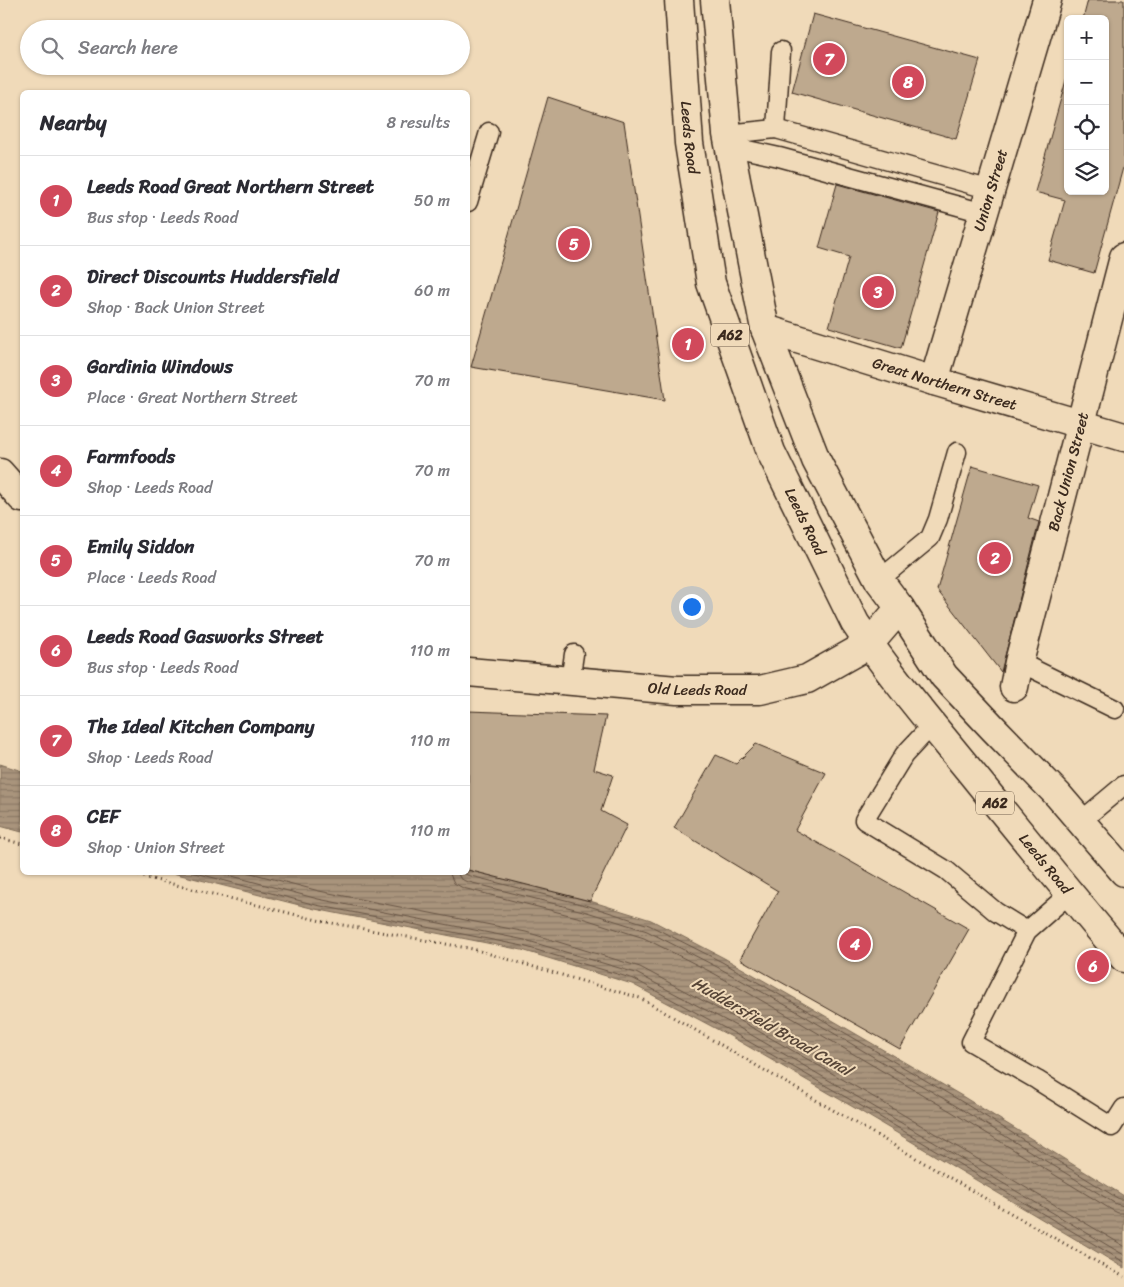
<!DOCTYPE html>
<html lang="en">
<head>
<meta charset="utf-8">
<style>
	body { margin:0; font-family:Sriracha,sans-serif; background:#f2f2f3; color:#2b2b33 }
	.controls { position:absolute; right:15px; top:15px; display:grid; overflow:hidden; border-radius:8px; box-shadow:0 1px 4px #0004 }
	.controls button { width:45px; height:45px; display:grid; place-items:center; padding:0; border:0; border-bottom:1px solid #e1e1e2; background:#fff; color:#2b2b33; font:25px sans-serif }
	.you { position:absolute; left:691px; top:606px; width:18px; height:18px; margin:-12px; border:4px solid #fff; border-radius:50%; background:#1a73e8; box-shadow:0 0 0 8px #1a73e833 }
	.badge { display:grid; place-items:center; width:32px; height:32px; border-radius:50%; background:#d1495b; color:#fff; font-size:16px; font-weight:700 }
	.pin { position:absolute; translate:-50% -50%; border:2px solid #fff; box-shadow:0 1px 5px #0006 }
	.list { margin:0; padding:0; list-style:none }
	h2 { display:flex; justify-content:space-between; align-items:center; height:65px; margin:0; padding:0 20px; font-size:21px }
	h2 small { font-size:16px; font-weight:400; color:#7c7c81 }
	.list li { display:grid; grid-template-columns:32px 1fr auto; gap:15px; align-items:center; box-sizing:border-box; height:90px; padding:0 20px; border-top:1px solid #e1e1e2 }
	.list b { display:block; font-size:19px; white-space:nowrap }
	.list p { margin:0; font-size:16px; white-space:nowrap; color:#7c7c81 }
	.list em { font-size:16px; font-style:normal; color:#7c7c81 }
	.icon { flex:none; width:28px; height:28px; fill:none; stroke:currentColor; stroke-width:2; stroke-linecap:round; stroke-linejoin:round }
	.map { position:relative; flex:none; width:1124px; height:1287px; overflow:hidden }
	.search { position:absolute; background:#fff; box-shadow:0 1px 4px #0004; left:20px; top:20px; width:450px; height:55px; display:flex; align-items:center; gap:12px; box-sizing:border-box; padding:0 18px; border-radius:28px; color:#7c7c81; font-size:19px }
	.panel { position:absolute; background:#fff; box-shadow:0 1px 4px #0004; left:20px; top:90px; width:450px; height:785px; border-radius:8px }
	.map>svg:first-child { display:block }
	.water { fill:url(#water-rules); stroke:#7d6a56 }
	.lines { fill:none; stroke-linecap:round; stroke-linejoin:round }
	.shore { stroke:#675444; stroke-width:1 }
	.building { fill:#bea98e; stroke:#3b2a1e }
	.lane-casing { stroke:#3b2a1e; stroke-width:21 }
	.street-casing { stroke:#3b2a1e; stroke-width:31 }
	.primary-casing { stroke:#3b2a1e; stroke-width:31 }
	.path { stroke:#3b2a1e; stroke-width:3; stroke-dasharray:1 4; stroke-linecap:butt }
	.lane { stroke:#f0dab9; stroke-width:18 }
	.street { stroke:#f0dab9; stroke-width:28 }
	.primary { stroke:#f0dab9; stroke-width:28 }
	.labels { text-anchor:middle; stroke-width:4; stroke-linejoin:round; paint-order:stroke }
	.shield { fill:#f0dab9; stroke:#715f4c; stroke-width:1 }
	.shield-label { font-size:14px; font-weight:bold; fill:#3b2a1e }
	.street-label { font-size:15px; fill:#3b2a1e; stroke:#f0dab9 }
	.water-label { font-size:16px; font-style:italic; fill:#564436; stroke:#f0dab9 }
</style>
</head>
<body>
<div class="map">
<svg width="1124" height="1287" viewBox="0 0 1124 1287">
	<defs>
		<pattern id="water-rules" width="6" height="5" patternUnits="userSpaceOnUse" patternTransform="scale(1.25)"><rect width="6" height="5" fill="#a9947c"/><path d="M0 2.5h6" fill="none" stroke="#8b7965"/></pattern>
	</defs>
	<rect width="100%" height="100%" fill="#f0dab9"/>
	<filter id="ink" filterUnits="userSpaceOnUse"><feTurbulence type="fractalNoise" baseFrequency=".02" numOctaves="2"/><feDisplacementMap in="SourceGraphic" scale="10" xChannelSelector="R" yChannelSelector="G"/><feConvolveMatrix kernelMatrix="1 2 1 2 8 2 1 2 1" color-interpolation-filters="sRGB"/></filter>
	<g filter="url(#ink)">
		<g class="water">
			<path d="M0 764 22 771V832L0 826Z"/>
			<path d="M468 870 590 901 651 920 724 958 803 1003 962 1096 1124 1196V1268L860 1111 730 1036 632 984 522 950 315 909 173 873 468 872Z"/>
		</g>
		<g class="lines">
			<g class="shore">
				<path d="M192 872 316 905 523 946 634 979 732 1032 863 1107 1124 1262"/>
				<path d="M217 872 318 899 525 940 636 973 736 1026 866 1102 1124 1255"/>
				<path d="M247 872 319 891 526 932 640 967 739 1020 870 1095 1124 1246"/>
				<path d="M449 872 454 883 463 888 585 919 644 938 715 974 794 1019 952 1112 1112 1210 1118 1213H1124"/>
				<path d="M457 872 460 878 465 881 587 912 647 931 719 968 798 1012 956 1106 1116 1204 1124 1206"/>
				<path d="M463 872 467 875 589 906 649 925 722 962 801 1007 959 1100 1119 1199H1124"/>
			</g>
		</g>
		<g class="building">
			<path d="M1088 0H1124V164L1094 273 1048 260 1065 200 1035 192 1068 73V191H1105V19H1083Z"/>
			<path d="M813 14 980 60 956 139 792 92Z"/>
			<path d="M548 97 624 122 665 400 471 367Z"/>
			<path d="M837 184 939 212 901 348 829 327 849 257 819 248Z"/>
			<path d="M972 466 1038 485 1028 518 1039 522 1001 672 937 590Z"/>
			<path d="M468 711 606 716 594 769 613 775 601 811 627 825 590 901 468 870Z"/>
			<path d="M756 744 826 773 795 830 969 929 900 1049 740 959 778 891 674 828 716 755 736 764Z"/>
		</g>
		<g class="lines">
			<g class="lane-casing">
				<g id="lane">
					<path d="M776 129 781 51"/>
					<path d="M727 134 776 129 991 190"/>
					<path d="M729 146 779 157 984 213"/>
					<path d="M468 202 489 132"/>
					<path d="M879 580 930 538 938 519 957 452"/>
					<path d="M1019 662 1115 709"/>
					<path d="M570 681 574 654"/>
					<path d="M932 725 904 755 864 820 946 870 996 912 1027 931"/>
					<path d="M1081 821 1124 785"/>
					<path d="M1069 894 1027 931 971 1042 1037 1080 1112 1127 1124 1108"/>
				</g>
			</g>
			<g class="street-casing">
				<g id="street">
					<path id="s1" d="M765 329 934 381 1124 437"/>
					<path id="s2" d="M934 381 1047 0"/>
					<path d="M0 473 22 498"/>
					<path id="s3" d="M468 672 677 690H760L807 679 869 644 900 608"/>
					<path id="s4" d="M1014 687 1019 662 1124 257"/>
				</g>
			</g>
			<g class="primary-casing">
				<g id="primary">
					<path id="s5" d="M679 0 689 143 711 283 771 452 855 623C889 674 930 722 969 770 1020 833 1071 896 1124 958"/>
					<path d="M715 0 727 134 765 329 816 460 879 580 900 608 944 676 993 728 1058 795 1124 872"/>
				</g>
			</g>
			<g class="path">
				<path d="M0 838 22 844"/>
				<path d="M124 872 321 921 473 949 640 998 1026 1222 1124 1277"/>
			</g>
			<use href="#lane" class="lane"/>
			<use href="#street" class="street"/>
			<use href="#primary" class="primary"/>
		</g>
	</g>
	<g class="labels">
		<g class="shield">
			<rect x="711" y="323.5" width="38" height="23" rx="4"/>
			<rect x="976" y="791.5" width="38" height="23" rx="4"/>
		</g>
		<g class="shield-label">
			<text x="730" y="340">A62</text>
			<text x="995" y="808">A62</text>
		</g>
		<g class="street-label">
			<text dy="5" stroke="none"><textPath href="#s5" startOffset="138">Leeds Road</textPath></text>
			<text dy="5" stroke="none"><textPath href="#s2" startOffset="199">Union Street</textPath></text>
			<text dy="5" stroke="none"><textPath href="#s1" startOffset="188">Great Northern Street</textPath></text>
			<text dy="5" stroke="none"><textPath href="#s4" startOffset="222">Back Union Street</textPath></text>
			<text dy="5" stroke="none"><textPath href="#s5" startOffset="542">Leeds Road</textPath></text>
			<text dy="5" stroke="none"><textPath href="#s3" startOffset="230">Old Leeds Road</textPath></text>
			<text dy="5" stroke="none"><textPath href="#s5" startOffset="962">Leeds Road</textPath></text>
		</g>
		<g class="water-label">
			<text transform="translate(772 1026) rotate(30)" y="6">Huddersfield Broad Canal</text>
		</g>
	</g>
</svg>
<div class="controls">
<button>+</button>
<button>−</button>
<button><svg class="icon" aria-label="locate" viewBox="0 0 24 24"><circle cx="12" cy="12" r="6"/><path d="M12 2v4M12 18v4M2 12h4M18 12h4"/></svg></button>
<button><svg class="icon" aria-label="layers" viewBox="0 0 24 24"><path d="M12 4l9 5-9 5-9-5zM3 14l9 5 9-5"/></svg></button>
</div>
<div class="you"></div>
<div class="pin badge" style="left:688px;top:344px">1</div>
<div class="pin badge" style="left:995px;top:558px">2</div>
<div class="pin badge" style="left:878px;top:292px">3</div>
<div class="pin badge" style="left:855px;top:944px">4</div>
<div class="pin badge" style="left:574px;top:244px">5</div>
<div class="pin badge" style="left:1093px;top:966px">6</div>
<div class="pin badge" style="left:829px;top:59px">7</div>
<div class="pin badge" style="left:908px;top:82px">8</div>
<div class="search"><svg class="icon" aria-label="search" viewBox="0 0 24 24"><circle cx="10" cy="10" r="6"/><path d="M15 15l6 6"/></svg>Search here</div>
<section class="panel">
<h2>Nearby<small>8 results</small></h2>
<ul class="list">
<li><span class="badge">1</span><div><b>Leeds Road Great Northern Street</b><p>Bus stop · Leeds Road</p></div><em>50 m</em></li>
<li><span class="badge">2</span><div><b>Direct Discounts Huddersfield</b><p>Shop · Back Union Street</p></div><em>60 m</em></li>
<li><span class="badge">3</span><div><b>Gardinia Windows</b><p>Place · Great Northern Street</p></div><em>70 m</em></li>
<li><span class="badge">4</span><div><b>Farmfoods</b><p>Shop · Leeds Road</p></div><em>70 m</em></li>
<li><span class="badge">5</span><div><b>Emily Siddon</b><p>Place · Leeds Road</p></div><em>70 m</em></li>
<li><span class="badge">6</span><div><b>Leeds Road Gasworks Street</b><p>Bus stop · Leeds Road</p></div><em>110 m</em></li>
<li><span class="badge">7</span><div><b>The Ideal Kitchen Company</b><p>Shop · Leeds Road</p></div><em>110 m</em></li>
<li><span class="badge">8</span><div><b>CEF</b><p>Shop · Union Street</p></div><em>110 m</em></li>
</ul>
</section>
</div>
</body>
</html>
